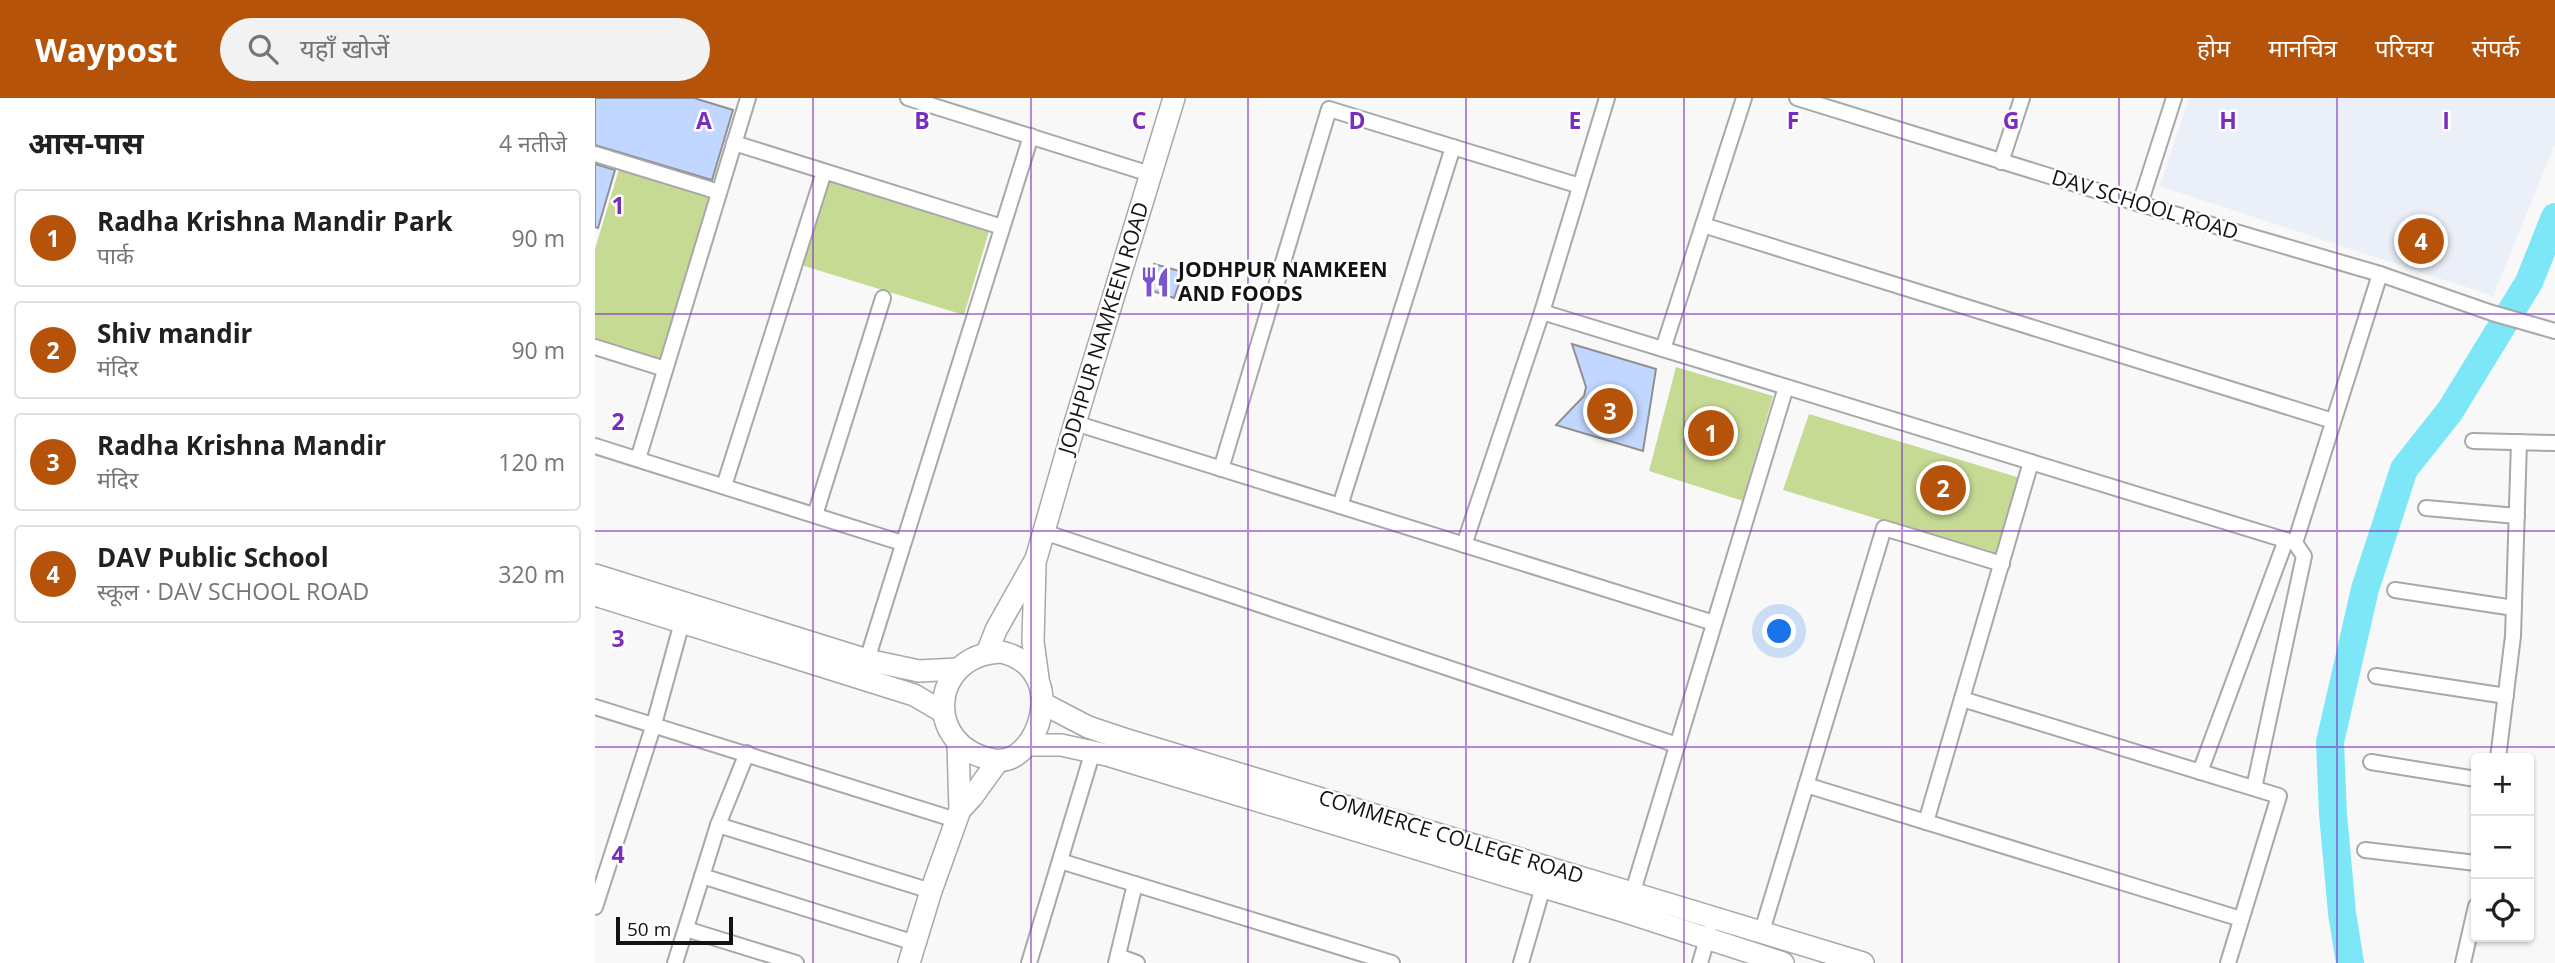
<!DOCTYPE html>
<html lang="hi">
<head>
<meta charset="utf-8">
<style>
	body { margin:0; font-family:"Open Sans","Noto Sans Devanagari",sans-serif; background:#f2f2f2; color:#202124 }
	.controls { position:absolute; right:21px; bottom:21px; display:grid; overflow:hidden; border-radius:7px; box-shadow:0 2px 5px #0004 }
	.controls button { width:63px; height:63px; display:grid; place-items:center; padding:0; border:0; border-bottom:2px solid #e0e0e0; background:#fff; color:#202124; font:35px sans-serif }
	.scale { position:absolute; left:21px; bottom:18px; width:117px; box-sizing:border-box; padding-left:7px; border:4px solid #131313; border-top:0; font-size:19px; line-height:24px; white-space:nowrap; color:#131313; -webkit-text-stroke:5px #fff; paint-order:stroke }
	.you { position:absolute; left:1185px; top:534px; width:24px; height:24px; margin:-18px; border:5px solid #fff; border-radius:50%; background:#1a73e8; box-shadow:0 0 0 10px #1a73e833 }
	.badge { display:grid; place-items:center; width:46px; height:46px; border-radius:50%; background:#b45309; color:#fff; font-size:23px; font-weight:700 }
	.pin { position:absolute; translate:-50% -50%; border:4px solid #fff; box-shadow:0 2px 7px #0006 }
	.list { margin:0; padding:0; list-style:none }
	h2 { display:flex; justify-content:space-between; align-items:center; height:91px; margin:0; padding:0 28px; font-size:30px }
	h2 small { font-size:23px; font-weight:400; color:#757577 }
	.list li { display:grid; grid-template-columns:46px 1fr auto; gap:21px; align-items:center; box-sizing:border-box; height:98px; margin:0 14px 14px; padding:0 14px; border:2px solid #e0e0e0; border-radius:7px }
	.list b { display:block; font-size:26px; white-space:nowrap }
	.list p { margin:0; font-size:23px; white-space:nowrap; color:#757577 }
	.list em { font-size:23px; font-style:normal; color:#757577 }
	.icon { flex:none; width:38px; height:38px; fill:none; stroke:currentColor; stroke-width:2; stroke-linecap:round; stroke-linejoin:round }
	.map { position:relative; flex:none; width:1960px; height:865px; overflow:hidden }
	header { display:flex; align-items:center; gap:42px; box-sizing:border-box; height:98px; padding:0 35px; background:#b45309; color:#fff }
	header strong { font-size:33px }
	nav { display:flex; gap:38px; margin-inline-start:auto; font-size:24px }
	.search { width:490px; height:63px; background:#f2f2f2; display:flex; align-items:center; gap:18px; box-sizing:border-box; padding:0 24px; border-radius:38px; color:#757577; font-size:26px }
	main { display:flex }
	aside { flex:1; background:#fff }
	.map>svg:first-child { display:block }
	.built { fill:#ebeff7 }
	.green { fill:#c6da94 }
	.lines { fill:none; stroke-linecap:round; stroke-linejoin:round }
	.river { stroke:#7de7f7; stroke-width:28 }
	.building { fill:#c2d7ff; stroke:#909091; stroke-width:2 }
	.street-casing { stroke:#a7a8a9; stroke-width:18 }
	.secondary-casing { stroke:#a7a8a9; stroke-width:24 }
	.street { stroke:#fff; stroke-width:14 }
	.secondary { stroke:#fff; stroke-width:21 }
	.grid { fill:none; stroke:#7b2cbf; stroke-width:2; stroke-opacity:0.55 }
	.labels { text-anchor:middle; stroke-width:5; stroke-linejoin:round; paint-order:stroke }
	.street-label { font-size:21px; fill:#131313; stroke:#fff }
	.poi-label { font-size:21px; font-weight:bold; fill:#131313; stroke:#fff; text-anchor:start }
	.grid-label { font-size:23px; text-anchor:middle; font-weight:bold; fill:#7b2cbf; stroke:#fff; stroke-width:5; stroke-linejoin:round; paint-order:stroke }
</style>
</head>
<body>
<header>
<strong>Waypost</strong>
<div class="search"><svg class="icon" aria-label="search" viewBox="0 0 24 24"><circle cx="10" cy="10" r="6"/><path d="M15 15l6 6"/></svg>यहाँ खोजें</div>
<nav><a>होम</a><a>मानचित्र</a><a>परिचय</a><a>संपर्क</a></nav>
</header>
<main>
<aside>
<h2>आस-पास<small>4 नतीजे</small></h2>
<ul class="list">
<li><span class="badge">1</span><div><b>Radha Krishna Mandir Park</b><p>पार्क</p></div><em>90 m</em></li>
<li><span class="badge">2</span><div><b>Shiv mandir</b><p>मंदिर</p></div><em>90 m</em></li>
<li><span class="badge">3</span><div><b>Radha Krishna Mandir</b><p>मंदिर</p></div><em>120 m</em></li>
<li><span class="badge">4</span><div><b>DAV Public School</b><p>स्कूल · DAV SCHOOL ROAD</p></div><em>320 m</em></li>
</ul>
</aside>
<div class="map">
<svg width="1960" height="865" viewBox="0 0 1960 865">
	<rect width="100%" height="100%" fill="#f8f8f9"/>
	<path class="built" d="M1594 0H1960V46L1898 198 1565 88Z"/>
	<g class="green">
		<path d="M25 68 117 96 67 265 0 245V151Z"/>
		<path d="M233 80 395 130 369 217 206 167Z"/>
		<path d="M1081 269 1178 298 1148 403 1054 373Z"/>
		<path d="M1214 316 1425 380 1401 457 1188 392Z"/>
	</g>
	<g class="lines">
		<path class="river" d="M1755 865 1747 815 1738 716 1735 644 1770 491 1809 371 1855 313 1934 184 1960 119"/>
	</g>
	<g class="building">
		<path d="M0 0H99L138 12 117 82 0 47Z"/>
		<path d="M0 66 20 72 3 130 0 129Z"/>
		<path d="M559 166 588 174 579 200 552 191Z"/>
		<path d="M977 246 1061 271 1048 353 961 327 989 298 991 289Z"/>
		<path d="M1333 373 1370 384 1363 408 1326 396Z"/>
	</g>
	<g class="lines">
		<g class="street-casing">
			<g id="street">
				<path d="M313 0 555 76"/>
				<path d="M1202 0 1545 106 1785 176 1897 215 1960 233"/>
				<path d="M139 45 407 129"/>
				<path d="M0 56 124 94"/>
				<path d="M1406 64 1427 0"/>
				<path d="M1545 106 1579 0"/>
				<path d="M1108 127 1738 323"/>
				<path d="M947 214 1700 445 1709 458 1659 690"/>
				<path d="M0 249 70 271"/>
				<path d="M1068 251 1149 0"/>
				<path d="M480 325 1119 525"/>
				<path d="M1878 343 1960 345"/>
				<path d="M0 348 307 445"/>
				<path d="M43 361 153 0"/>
				<path d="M626 371 734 11 985 88"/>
				<path d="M129 388 229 74"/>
				<path d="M745 408 858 49"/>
				<path d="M1831 410 1922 418"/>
				<path d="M220 417 288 200"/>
				<path d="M449 434 1082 647"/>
				<path d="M1700 445 1785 176"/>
				<path d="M869 447 947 214 1012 0"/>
				<path d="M1800 492 1919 510"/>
				<path d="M272 562 436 38"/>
				<path d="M1781 578 1911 598"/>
				<path d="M1367 601 1684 698 1633 865"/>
				<path d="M0 609 361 722"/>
				<path d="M1903 660 1918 538 1924 344"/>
				<path d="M1776 664 1881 681"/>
				<path d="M1605 674 1691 442"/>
				<path d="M1211 687 1646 821"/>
				<path d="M1331 724 1436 364"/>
				<path d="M123 727 336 793"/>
				<path d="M1770 752 1881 765"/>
				<path d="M465 763 797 865"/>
				<path d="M107 778 320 845"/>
				<path d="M1035 803 1191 289"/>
				<path d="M0 809 59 626 89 517"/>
				<path d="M91 831 201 865"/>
				<path d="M1167 833 1289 430 1407 466"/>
				<path d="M523 858 542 865"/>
				<path d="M80 865 123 727 152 655"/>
				<path d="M434 865 498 653"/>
				<path d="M521 865 540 786"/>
				<path d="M926 865 948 789"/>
				<path d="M1105 865 1114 834"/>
				<path d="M1868 865 1881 808"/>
			</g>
		</g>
		<g class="secondary-casing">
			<g id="secondary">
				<path d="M440 467 438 544 443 580"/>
				<path d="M0 477 272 562 324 573 363 571"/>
				<path d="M0 497 319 597 348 614"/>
				<path d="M406 554C477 570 443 669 400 662 328 651 333 557 406 554Z"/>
				<path d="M392 555 401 532 441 461 480 325 579 0"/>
				<path d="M447 605 493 629 529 641 1268 865"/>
				<path d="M363 646 365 712"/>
				<path d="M433 647H466L512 657 1031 814 1188 865"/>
				<path d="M314 865 336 793 365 712 377 699 403 663"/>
			</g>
		</g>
		<use href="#street" class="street"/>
		<use href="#secondary" class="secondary"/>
	</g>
	<path class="grid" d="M218 0V865M436 0V865M653 0V865M871 0V865M1089 0V865M1307 0V865M1524 0V865M1742 0V865M0 216H1960M0 433H1960M0 649H1960"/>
	<defs>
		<g id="restaurant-bare" transform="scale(2.415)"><path d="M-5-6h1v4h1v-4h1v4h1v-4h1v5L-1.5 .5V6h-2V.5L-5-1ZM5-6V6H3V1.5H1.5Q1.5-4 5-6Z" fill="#7a54ce" stroke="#fff" stroke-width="2.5" paint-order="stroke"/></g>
	</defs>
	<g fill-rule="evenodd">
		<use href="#restaurant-bare" x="560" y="184"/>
	</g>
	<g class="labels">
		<g class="street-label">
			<text transform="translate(1550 107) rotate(17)" y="7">DAV SCHOOL ROAD</text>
			<text transform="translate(509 230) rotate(-73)" y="7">JODHPUR NAMKEEN ROAD</text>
			<text transform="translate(856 739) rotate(17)" y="7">COMMERCE COLLEGE ROAD</text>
		</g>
		<g class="poi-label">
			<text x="583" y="179">JODHPUR NAMKEEN<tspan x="583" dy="24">AND FOODS</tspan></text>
		</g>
	</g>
	<g class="grid-label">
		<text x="109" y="31">A</text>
		<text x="327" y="31">B</text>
		<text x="544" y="31">C</text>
		<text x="762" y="31">D</text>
		<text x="980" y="31">E</text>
		<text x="1198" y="31">F</text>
		<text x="1416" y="31">G</text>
		<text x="1633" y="31">H</text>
		<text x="1851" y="31">I</text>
		<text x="23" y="116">1</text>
		<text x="23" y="332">2</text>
		<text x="23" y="549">3</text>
		<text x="23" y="765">4</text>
	</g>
</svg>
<div class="controls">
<button>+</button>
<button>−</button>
<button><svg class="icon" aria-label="locate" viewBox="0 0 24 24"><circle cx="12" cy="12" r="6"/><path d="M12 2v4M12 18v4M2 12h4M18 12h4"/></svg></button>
</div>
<div class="scale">50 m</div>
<div class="you"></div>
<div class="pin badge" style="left:1116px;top:335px">1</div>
<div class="pin badge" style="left:1348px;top:390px">2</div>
<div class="pin badge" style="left:1015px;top:313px">3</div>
<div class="pin badge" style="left:1826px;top:143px">4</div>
</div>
</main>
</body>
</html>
